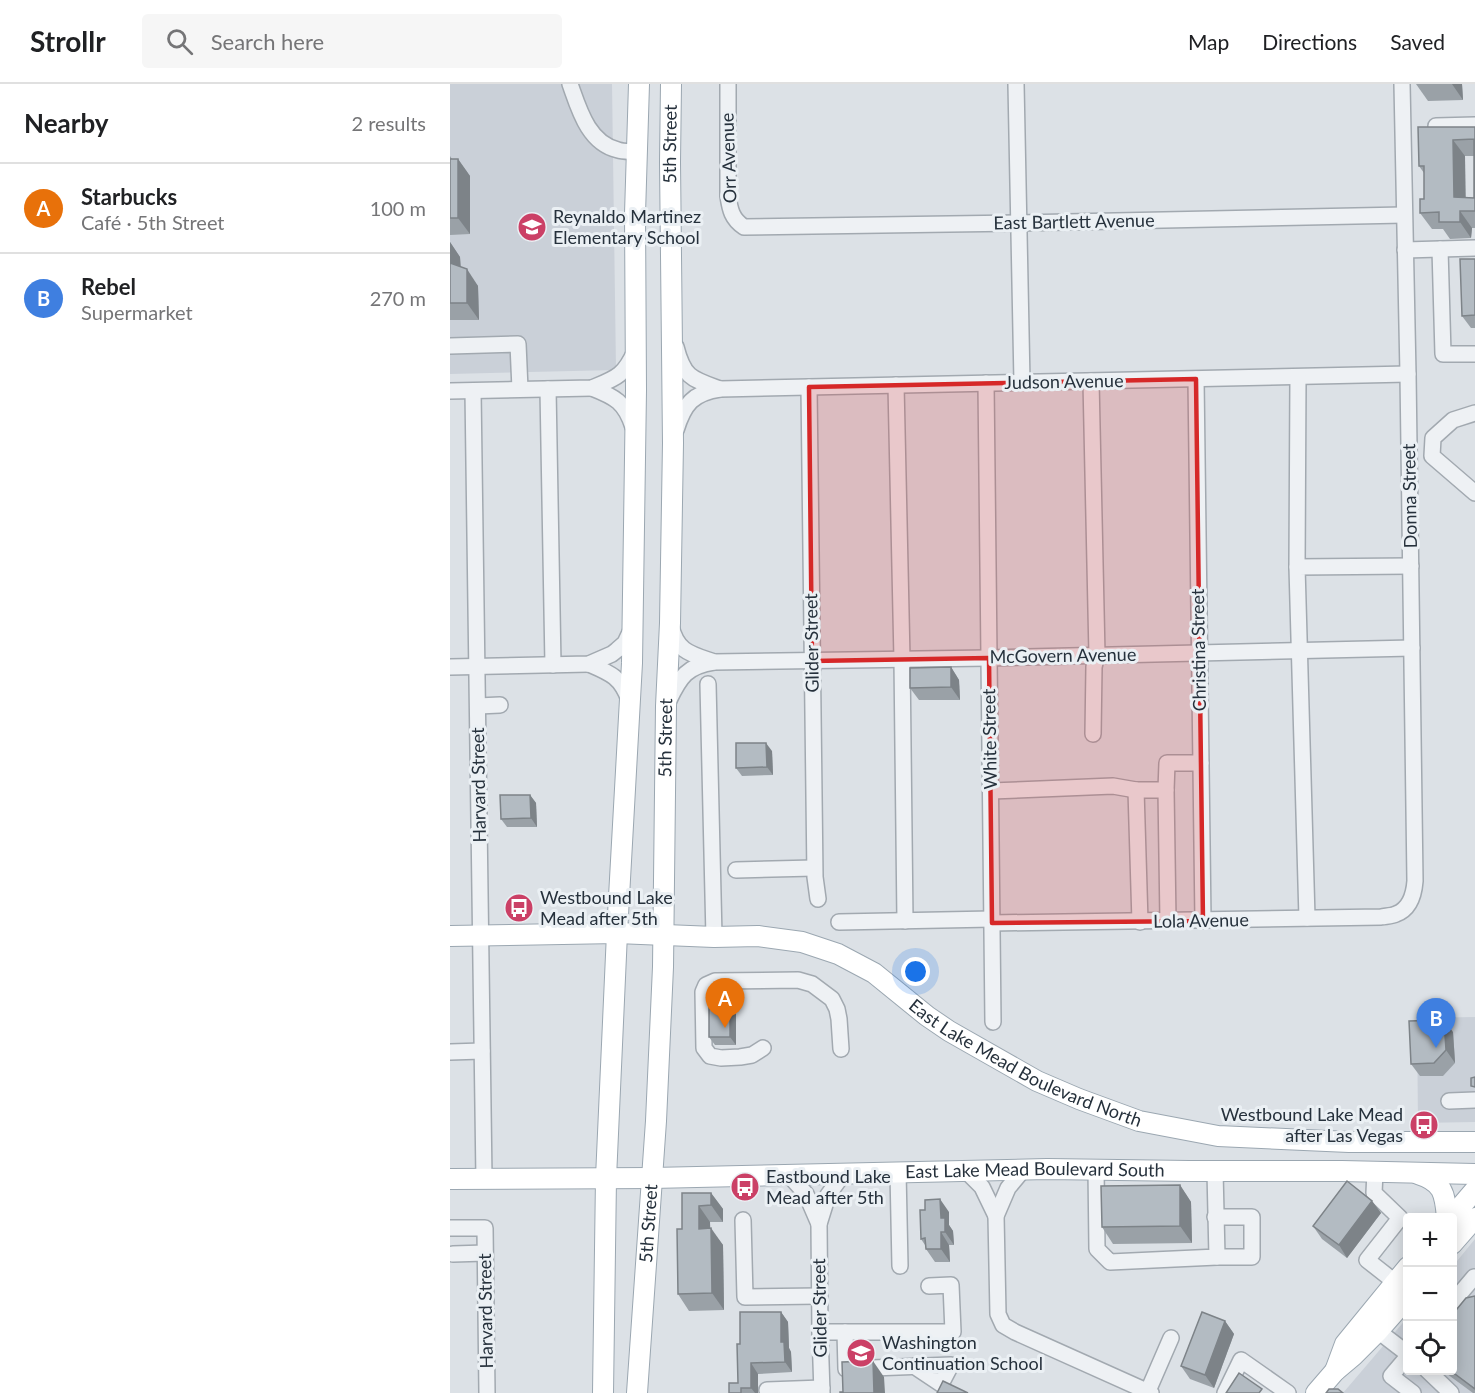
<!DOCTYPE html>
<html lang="en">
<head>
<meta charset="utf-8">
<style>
	body { margin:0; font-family:Lato,sans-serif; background:#f6f6f6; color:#202124 }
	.controls { position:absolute; right:18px; bottom:18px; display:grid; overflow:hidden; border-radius:6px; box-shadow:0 3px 15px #0003 }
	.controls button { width:54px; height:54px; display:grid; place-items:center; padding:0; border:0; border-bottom:2px solid #e0e0e0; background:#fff; color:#202124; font:30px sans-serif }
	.you { position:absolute; left:466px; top:888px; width:21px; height:21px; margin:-15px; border:4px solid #fff; border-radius:50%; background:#1a73e8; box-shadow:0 0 0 9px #1a73e833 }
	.badge { display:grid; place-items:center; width:39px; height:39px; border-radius:50%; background:#b45309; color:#fff; font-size:20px; font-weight:700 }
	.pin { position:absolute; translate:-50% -50px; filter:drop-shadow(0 2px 3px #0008) }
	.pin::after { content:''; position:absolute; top:32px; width:21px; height:18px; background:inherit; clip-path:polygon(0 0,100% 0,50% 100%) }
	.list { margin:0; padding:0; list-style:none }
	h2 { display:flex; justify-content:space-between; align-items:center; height:78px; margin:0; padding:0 24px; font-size:26px }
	h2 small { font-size:20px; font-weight:400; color:#757577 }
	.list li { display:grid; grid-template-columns:39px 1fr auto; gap:18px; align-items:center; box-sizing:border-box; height:90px; padding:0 24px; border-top:2px solid #e0e0e0 }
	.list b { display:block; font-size:22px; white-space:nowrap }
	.list p { margin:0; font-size:20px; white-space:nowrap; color:#757577 }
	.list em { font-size:20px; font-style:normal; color:#757577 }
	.icon { flex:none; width:33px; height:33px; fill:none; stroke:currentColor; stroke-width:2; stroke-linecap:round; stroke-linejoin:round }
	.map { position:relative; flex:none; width:1025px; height:1309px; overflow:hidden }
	header { display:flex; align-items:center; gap:36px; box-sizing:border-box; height:84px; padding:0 30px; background:#fff; border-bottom:2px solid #e0e0e0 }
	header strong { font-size:28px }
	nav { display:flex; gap:33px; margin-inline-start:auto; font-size:21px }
	.search { width:420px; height:54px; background:#f6f6f6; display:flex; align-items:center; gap:15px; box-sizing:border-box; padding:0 21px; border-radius:6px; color:#757577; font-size:22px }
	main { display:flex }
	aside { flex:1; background:#fff }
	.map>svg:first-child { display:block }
	.built { fill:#cad0d8 }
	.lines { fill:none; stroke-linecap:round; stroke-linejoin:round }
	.minor-casing { stroke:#a2a9b0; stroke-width:18 }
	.major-casing { stroke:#9ba7b1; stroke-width:22 }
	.minor { stroke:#eef1f4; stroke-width:15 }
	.major { stroke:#fff; stroke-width:20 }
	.wall { fill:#9aa1a7; fill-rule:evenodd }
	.shaded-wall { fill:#7d8388 }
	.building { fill:#b3bbc2; stroke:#7d8388; stroke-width:1.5; fill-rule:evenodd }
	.marked { fill:#d62828; fill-opacity:0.2; stroke:#d62828; stroke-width:4.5; stroke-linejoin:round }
	.labels { text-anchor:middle; stroke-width:6; stroke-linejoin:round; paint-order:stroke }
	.street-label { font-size:18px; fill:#26313c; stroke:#ebf0f4 }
	.poi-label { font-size:18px; fill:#26313c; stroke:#ebf0f4; text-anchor:start }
</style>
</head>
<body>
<header>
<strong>Strollr</strong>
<div class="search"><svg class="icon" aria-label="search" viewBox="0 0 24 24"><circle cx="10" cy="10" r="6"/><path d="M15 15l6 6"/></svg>Search here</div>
<nav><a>Map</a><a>Directions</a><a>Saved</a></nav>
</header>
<main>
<aside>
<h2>Nearby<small>2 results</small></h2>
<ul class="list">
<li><span class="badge" style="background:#e8710a">A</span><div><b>Starbucks</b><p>Café · 5th Street</p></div><em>100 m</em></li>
<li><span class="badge" style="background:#3f7fe0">B</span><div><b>Rebel</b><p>Supermarket</p></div><em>270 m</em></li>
</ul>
</aside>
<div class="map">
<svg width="1025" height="1309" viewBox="0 0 1025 1309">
	<rect width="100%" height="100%" fill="#dce1e6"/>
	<g class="built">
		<path d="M0 0H162L166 286 0 290Z"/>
		<path d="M1025 933V1038L968 1039 967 934Z"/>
		<path d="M1025 1155V1309H893L957 1234 958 1286H1002L1003 1182Z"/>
	</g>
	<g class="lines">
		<g class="minor-casing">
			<g id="minor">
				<path d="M120 0C129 25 138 59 168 66 174 68 181 67 187 68"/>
				<path d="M278 0V112C280 126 282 135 294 143L569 139 954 131"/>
				<path d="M566 0 572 298"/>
				<path d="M986 42 1025 41"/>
				<path d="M990 165 993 270H1025"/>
				<path d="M955 166 1025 164"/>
				<path d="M0 262 68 260 70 305"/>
				<path d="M226 263C234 294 242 295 270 305"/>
				<path d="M746 295 753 837"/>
				<path d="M641 297 647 571 644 583 643 650"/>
				<path d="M536 299 543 938"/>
				<path d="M446 301 452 575 455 837"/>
				<path d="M359 303 365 793 368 815"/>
				<path d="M142 304C165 313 175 318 183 343"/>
				<path d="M98 305 103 581"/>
				<path d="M0 307 142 304C166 294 174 292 185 267"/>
				<path d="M23 307 34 1095"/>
				<path d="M1025 329 1003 336 983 354 982 372 1025 409"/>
				<path d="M226 346C234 320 243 309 270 305L958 290"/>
				<path d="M847 483 848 293"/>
				<path d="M221 542C227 568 241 570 264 578"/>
				<path d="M139 580C160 589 171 593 179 616"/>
				<path d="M0 583 139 580 162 570 167 566 175 559 182 544"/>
				<path d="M258 600 264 853"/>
				<path d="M219 616C230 593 237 582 264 578L539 574 962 564"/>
				<path d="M28 622 50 621"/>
				<path d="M716 706 717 679H751"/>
				<path d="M541 707 663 702 686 706"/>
				<path d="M286 786 364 784"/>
				<path d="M857 834 847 483 961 482"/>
				<path d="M389 838 542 835"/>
				<path d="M690 838 686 706H716L718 837"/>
				<path d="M542 839 931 833C936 832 942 832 946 830 960 825 964 810 965 797L958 290 952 0"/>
				<path d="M313 964 302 971 290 973 271 974 260 972 254 964 253 908 256 901 265 897 348 896 362 900 382 915 387 925 389 935 391 965"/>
				<path d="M0 968 32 967"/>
				<path d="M999 1017 1025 1016"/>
				<path d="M646 1085 647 1165 660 1178 767 1173 765 1087"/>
				<path d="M573 1086 558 1104 546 1132 548 1230 553 1241 565 1248 701 1309"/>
				<path d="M516 1087 532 1103 546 1132"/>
				<path d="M448 1088 450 1182"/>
				<path d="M925 1088 924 1109 950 1134 917 1176 945 1198"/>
				<path d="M338 1090 356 1110 369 1140"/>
				<path d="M765 1133H802V1173H767"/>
				<path d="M293 1136 295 1213 369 1212"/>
				<path d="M0 1144H35L37 1309"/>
				<path d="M3 1170 35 1169"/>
				<path d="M1002 1219 1024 1193 1025 1194"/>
				<path d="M928 1247 958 1270"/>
				<path d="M370 1248H503L501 1201 479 1202"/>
				<path d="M395 1248 396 1285 501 1281 491 1300 464 1282"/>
				<path d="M958 1272 941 1292 963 1309"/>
				<path d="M977 1286 1001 1309"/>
				<path d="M317 1306 372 1304"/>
				<path d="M698 1307 721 1254"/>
				<path d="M372 1309 370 1248 369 1140 378 1111 394 1089"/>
				<path d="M775 1309 791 1276 838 1309"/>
			</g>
		</g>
		<g class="major-casing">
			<g id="major">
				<path id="s1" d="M0 852 167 849 264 853 308 852 352 858 388 870 424 889 477 932 499 947 587 997 629 1015 689 1037 768 1052 899 1058H1025"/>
				<path d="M968 1090C993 1098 995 1109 997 1134"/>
				<path id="s2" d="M0 1095 202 1094 597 1085 739 1087H892L1025 1090"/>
				<path d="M1001 1134 1025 1106"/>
				<path d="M1002 1160 1025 1134"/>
				<path d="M885 1287 895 1260 958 1183"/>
				<path d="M153 1309 156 1094 167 849 182 579 186 306 185 130 189 0"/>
				<path id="s3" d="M187 1309 206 1037 213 883 216 622 220 539 223 359 220 78 221 0"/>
				<path d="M866 1309 885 1287 904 1271 928 1247 958 1213"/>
			</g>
		</g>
		<use href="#minor" class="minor"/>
		<use href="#major" class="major"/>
	</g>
	<g class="wall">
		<path d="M966 0H1012L1013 16 978 17Z"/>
		<path d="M968 43H1025V144H1022L1021 154 1000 155 993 145H982L970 129 974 115V89L969 82ZM1015 72H1024V114L1015 113Z"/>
		<path d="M0 72 2 75H8L20 92V150L0 151V158L10 173 11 183 28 202 29 236H0Z"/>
		<path d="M1025 175V244H1021L1012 232Z"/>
		<path d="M501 583 509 596 510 616H469L460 604Z"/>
		<path d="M322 667 323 691 292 692 286 684Z"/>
		<path d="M80 711 86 719 87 743H57L51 735Z"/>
		<path d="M286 926V961H265L259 953Z"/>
		<path d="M1003 948 1005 979 993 992H970L961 980Z"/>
		<path d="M730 1101 741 1118 742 1159 663 1160 652 1143Z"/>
		<path d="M232 1109H261L273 1125V1138H260V1145L273 1161 274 1226 239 1227 228 1210 232 1145Z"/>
		<path d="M922 1117 931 1129 897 1174 872 1155 863 1142Z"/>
		<path d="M499 1128V1141L503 1147 504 1161H499L500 1178H485L476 1165 475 1161 471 1155Z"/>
		<path d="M1025 1212V1309H1023L993 1287H1002Z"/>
		<path d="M331 1228 338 1238 339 1264 341 1268 342 1288 308 1290V1309H279L288 1299 290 1260Z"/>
		<path d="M775 1237 784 1250 764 1304 740 1295 731 1282Z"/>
	</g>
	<g class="shaded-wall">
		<path d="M1002 0H1012L1013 16Z"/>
		<path d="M1003 56 1015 72 1016 127 1004 113Z"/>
		<path d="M8 75 20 92V150L8 134Z"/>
		<path d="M1010 127 1022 144 1021 154 1010 138Z"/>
		<path d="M0 150V158L10 173 11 195 0 180Z"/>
		<path d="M17 185 28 202 29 236 17 219Z"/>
		<path d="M501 583 509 596 510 616 501 603Z"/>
		<path d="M316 659 322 667 323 691 317 683Z"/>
		<path d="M80 711 86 719 87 743 81 734Z"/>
		<path d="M280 918 286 926V961L280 953Z"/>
		<path d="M994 936 1003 948 1005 979 996 966Z"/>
		<path d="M730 1101 741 1118 742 1159 730 1142Z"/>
		<path d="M261 1109 273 1125V1138L261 1121Z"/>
		<path d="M490 1115 499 1128V1141L503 1147 504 1161 495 1148 491 1134Z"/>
		<path d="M922 1117 931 1129 897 1174 889 1161Z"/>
		<path d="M249 1122 260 1138 261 1162 249 1145Z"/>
		<path d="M261 1144 273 1161 274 1226 262 1209Z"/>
		<path d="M491 1148 499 1161 500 1178 491 1165Z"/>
		<path d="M331 1228 338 1238 339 1264 341 1268 342 1288 335 1278 331 1258Z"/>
		<path d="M775 1237 784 1250 764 1304 755 1291Z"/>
		<path d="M423 1277 434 1293 435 1309H424Z"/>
		<path d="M301 1279 308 1290V1309H305L301 1304Z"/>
	</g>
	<g class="building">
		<path d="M968 43H1025V127H1010V138H989V128L970 129V115H974V82H969ZM1024 55V114L1004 113 1003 56Z"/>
		<rect x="0" y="75" width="8" height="59"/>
		<path d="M1010 175H1025V231L1012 232Z"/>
		<path d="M0 179 17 185V219H0Z"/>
		<path d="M501 583V603L460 604V584Z"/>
		<path d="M286 659H316L317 683 286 684Z"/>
		<path d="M50 711H80L81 734 51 735Z"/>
		<rect x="259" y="918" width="21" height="35"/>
		<path d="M994 936 996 966 984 979 961 980 959 937Z"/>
		<path d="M1025 993V1003L1021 1002V994Z"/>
		<path d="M897 1097 922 1117 889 1161 863 1142Z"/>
		<path d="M730 1101V1142L652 1143 651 1102Z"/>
		<path d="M232 1109H261V1121L249 1122V1145L261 1144 262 1209 228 1210 227 1145H232Z"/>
		<path d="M490 1115 491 1134H495V1148H491V1165H476L475 1154 471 1155 470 1126H475V1116Z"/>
		<path d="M1025 1212V1305L1001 1287H1002V1231L1016 1214Z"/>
		<path d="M290 1228H331V1258H334L335 1278 301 1279V1304H291V1309H279V1299H288L287 1260H290Z"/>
		<path d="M752 1228 775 1237 755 1291 731 1282Z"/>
		<path d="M423 1277 424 1309H390V1308H393L392 1278Z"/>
		<path d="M789 1289 812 1305 809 1309H776Z"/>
		<path d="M493 1297 518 1309H487Z"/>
		<path d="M879 1305H888L893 1309H876Z"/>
	</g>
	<path class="marked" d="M746 295 753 837 542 839 539 574 362 577 359 303Z"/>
	<defs>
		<g id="school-disc" transform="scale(1.5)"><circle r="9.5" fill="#cb4066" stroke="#ebf0f4"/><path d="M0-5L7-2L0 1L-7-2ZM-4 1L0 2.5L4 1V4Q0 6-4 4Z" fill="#fff"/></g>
		<g id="bus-disc" transform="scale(1.5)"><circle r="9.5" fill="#cb4066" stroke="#ebf0f4"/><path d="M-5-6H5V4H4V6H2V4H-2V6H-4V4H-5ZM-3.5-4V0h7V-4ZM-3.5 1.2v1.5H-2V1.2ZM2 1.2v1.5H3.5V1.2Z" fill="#fff"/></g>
	</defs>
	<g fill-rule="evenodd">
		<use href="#school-disc" x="82" y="143"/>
		<use href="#bus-disc" x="69" y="824"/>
		<use href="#bus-disc" x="974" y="1041"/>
		<use href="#bus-disc" x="295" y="1103"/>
		<use href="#school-disc" x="411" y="1269"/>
	</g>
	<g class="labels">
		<g class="street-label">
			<text dy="6" stroke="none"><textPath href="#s3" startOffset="1250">5th Street</textPath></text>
			<text transform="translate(279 74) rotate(-92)" y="6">Orr Avenue</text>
			<text transform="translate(624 138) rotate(-1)" y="6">East Bartlett Avenue</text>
			<text transform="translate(614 298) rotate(-1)" y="6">Judson Avenue</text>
			<text transform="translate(960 412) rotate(-91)" y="6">Donna Street</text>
			<text transform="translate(362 559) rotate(-91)" y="6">Glider Street</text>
			<text transform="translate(749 566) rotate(-91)" y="6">Christina Street</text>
			<text transform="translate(613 572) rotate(-1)" y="6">McGovern Avenue</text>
			<text dy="6" stroke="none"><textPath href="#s3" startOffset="656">5th Street</textPath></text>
			<text transform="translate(540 655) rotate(-91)" y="6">White Street</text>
			<text transform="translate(29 701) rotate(-91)" y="6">Harvard Street</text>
			<text transform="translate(751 837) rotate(-1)" y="6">Lola Avenue</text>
			<text dy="6" stroke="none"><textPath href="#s1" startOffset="609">East Lake Mead Boulevard North</textPath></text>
			<text dy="6" stroke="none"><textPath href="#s2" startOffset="585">East Lake Mead Boulevard South</textPath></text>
			<text dy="6" stroke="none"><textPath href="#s3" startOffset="170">5th Street</textPath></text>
			<text transform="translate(370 1224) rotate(-91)" y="6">Glider Street</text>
			<text transform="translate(36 1227) rotate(-91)" y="6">Harvard Street</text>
		</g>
		<g class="poi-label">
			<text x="103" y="139">Reynaldo Martinez<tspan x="103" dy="21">Elementary School</tspan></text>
			<text x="90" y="820">Westbound Lake<tspan x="90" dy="21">Mead after 5th</tspan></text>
			<text x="953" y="1037" text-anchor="end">Westbound Lake Mead<tspan x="953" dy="21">after Las Vegas</tspan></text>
			<text x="316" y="1099">Eastbound Lake<tspan x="316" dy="21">Mead after 5th</tspan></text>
			<text x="432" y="1265">Washington<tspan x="432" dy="21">Continuation School</tspan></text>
		</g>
	</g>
</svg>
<div class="controls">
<button>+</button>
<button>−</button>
<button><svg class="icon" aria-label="locate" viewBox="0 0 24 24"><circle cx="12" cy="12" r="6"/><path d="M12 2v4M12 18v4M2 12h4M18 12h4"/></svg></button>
</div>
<div class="you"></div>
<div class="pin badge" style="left:275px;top:944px;background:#e8710a">A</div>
<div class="pin badge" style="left:986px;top:964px;background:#3f7fe0">B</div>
</div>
</main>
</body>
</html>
